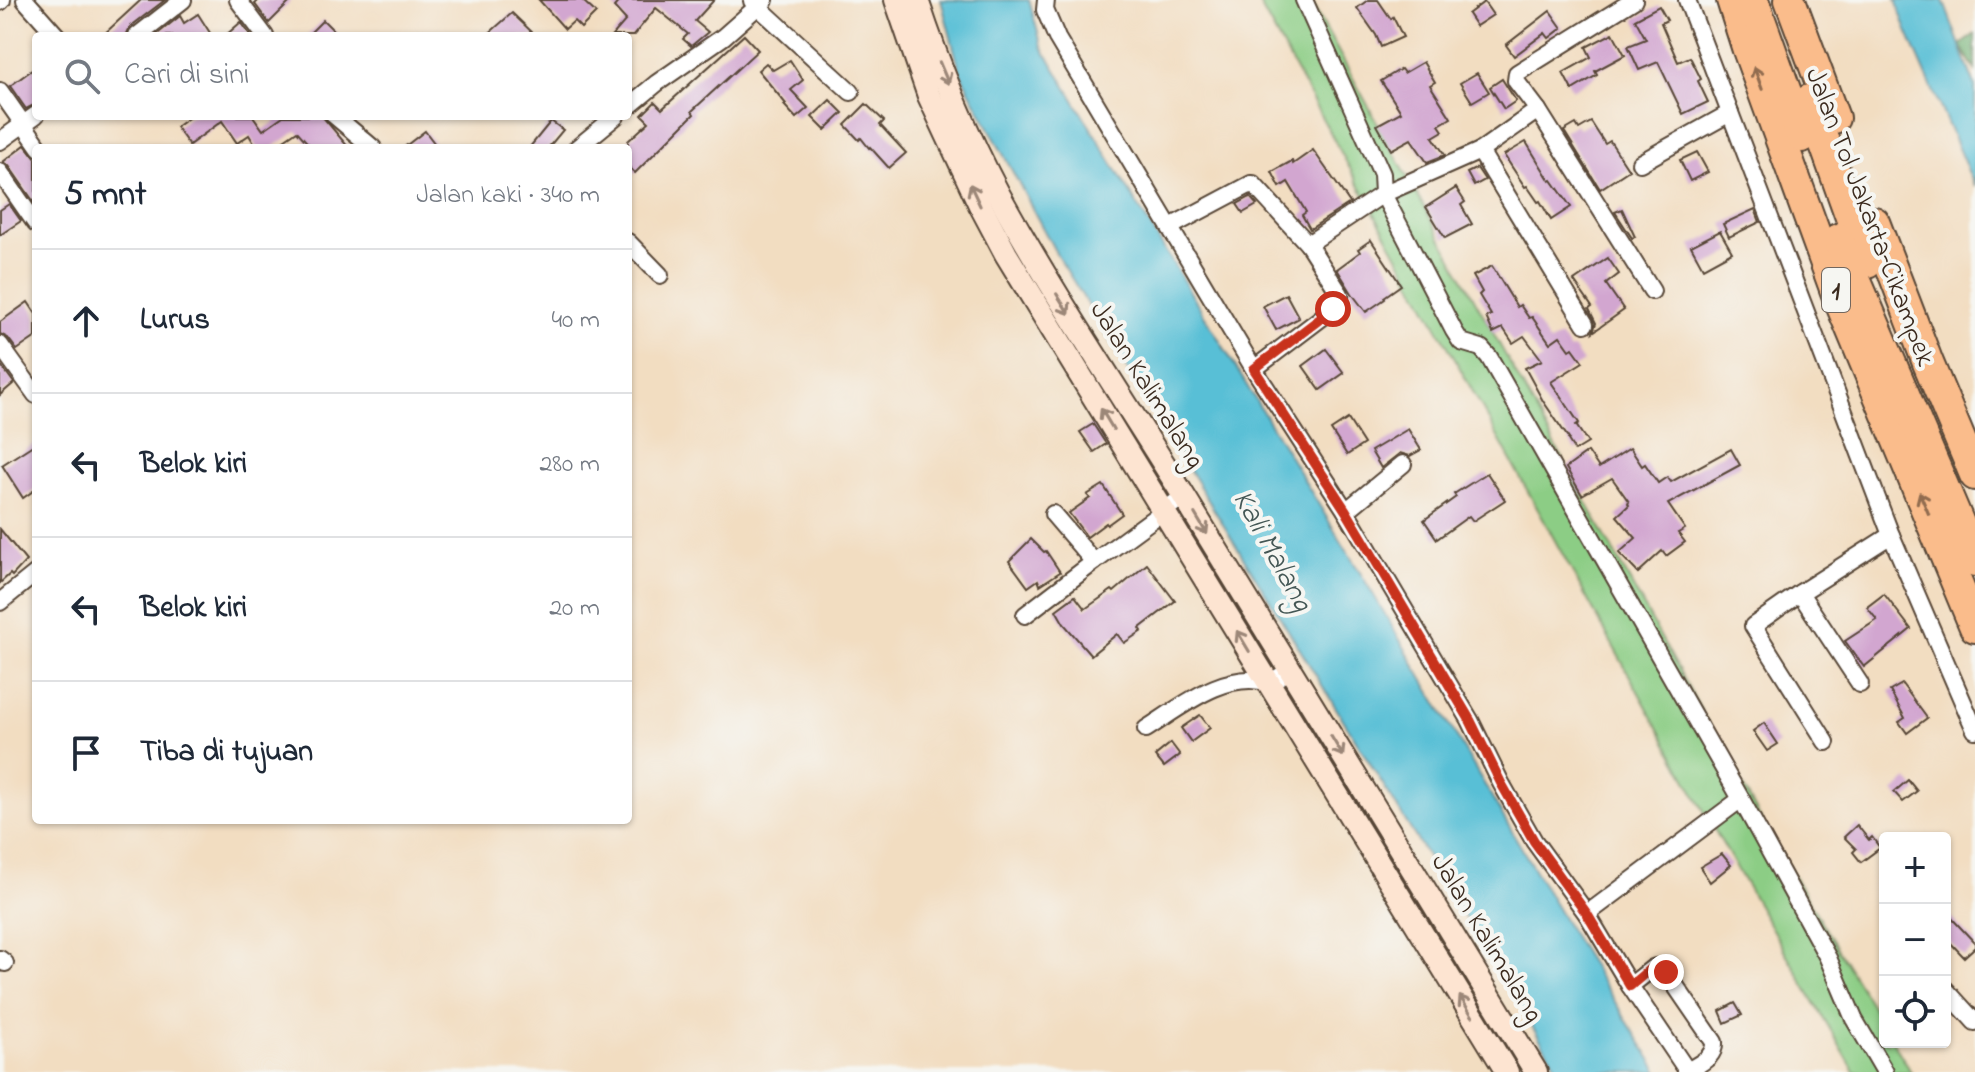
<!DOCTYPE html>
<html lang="id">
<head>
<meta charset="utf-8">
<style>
	body { margin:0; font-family:"Indie Flower",sans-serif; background:#f2f2f3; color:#1f2937 }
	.controls { position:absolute; right:24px; bottom:24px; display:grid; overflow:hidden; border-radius:8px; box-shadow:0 2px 6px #0004 }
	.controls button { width:72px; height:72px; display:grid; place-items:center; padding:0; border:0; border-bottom:2px solid #e0e1e3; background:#fff; color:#1f2937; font:40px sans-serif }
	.stop { position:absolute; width:24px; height:24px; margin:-18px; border:6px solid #c8321e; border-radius:50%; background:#fff }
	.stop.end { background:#c8321e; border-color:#fff; box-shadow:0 2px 8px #0008 }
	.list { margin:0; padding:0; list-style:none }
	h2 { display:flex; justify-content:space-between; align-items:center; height:104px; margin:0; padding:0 32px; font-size:34px }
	h2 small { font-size:26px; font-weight:400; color:#747a83 }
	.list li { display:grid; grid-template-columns:52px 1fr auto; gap:24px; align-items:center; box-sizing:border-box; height:144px; padding:0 32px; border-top:2px solid #e0e1e3 }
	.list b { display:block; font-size:30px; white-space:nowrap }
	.list em { font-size:26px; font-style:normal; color:#747a83 }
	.icon { flex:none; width:44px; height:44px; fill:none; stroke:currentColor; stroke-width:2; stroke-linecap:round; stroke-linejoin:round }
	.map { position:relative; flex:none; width:1975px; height:1072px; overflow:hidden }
	.search { position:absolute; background:#fff; box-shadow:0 2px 6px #0004; left:32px; top:32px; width:600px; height:88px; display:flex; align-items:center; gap:20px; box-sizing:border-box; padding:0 28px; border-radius:8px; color:#747a83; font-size:30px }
	.panel { position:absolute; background:#fff; box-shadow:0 2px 6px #0004; left:32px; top:144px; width:600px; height:680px; border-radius:8px }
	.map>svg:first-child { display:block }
	.green { fill:#8ccd85; stroke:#647c52; stroke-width:2 }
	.forest { fill:#71b072; stroke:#566d48; stroke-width:2 }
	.water { fill:#58bfd6; stroke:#4a747a; stroke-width:2 }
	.building { fill:#d2a6d0 }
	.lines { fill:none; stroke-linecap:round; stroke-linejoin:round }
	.street-casing { stroke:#564536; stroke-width:20 }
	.secondary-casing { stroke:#564536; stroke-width:26 }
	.highway-casing { stroke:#564536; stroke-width:34 }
	.street { stroke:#fff; stroke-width:16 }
	.secondary { stroke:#fde4d1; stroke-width:22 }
	.highway { stroke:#fabc8b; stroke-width:30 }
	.oneway { stroke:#9c8778 }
	.oneway2 { stroke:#916c4f }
	.route { stroke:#c8321e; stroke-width:10 }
	.labels { text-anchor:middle; stroke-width:8; stroke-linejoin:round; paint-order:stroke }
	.shield { fill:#f6f6f2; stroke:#73675e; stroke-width:2 }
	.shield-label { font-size:26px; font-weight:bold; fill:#3b2a1e }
	.street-label { font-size:28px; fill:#3b2a1e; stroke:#f6f6f2 }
	.water-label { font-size:30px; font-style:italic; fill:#445755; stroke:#f6f6f2 }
</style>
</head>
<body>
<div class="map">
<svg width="1975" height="1072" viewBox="0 0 1975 1072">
	<rect width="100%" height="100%" fill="#f6f6f2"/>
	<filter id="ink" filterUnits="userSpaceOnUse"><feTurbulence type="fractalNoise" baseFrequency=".0125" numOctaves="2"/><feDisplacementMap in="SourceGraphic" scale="16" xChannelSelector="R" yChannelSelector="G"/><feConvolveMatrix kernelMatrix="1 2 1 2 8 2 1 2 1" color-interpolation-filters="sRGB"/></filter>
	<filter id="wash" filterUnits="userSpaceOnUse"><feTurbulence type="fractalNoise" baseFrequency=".006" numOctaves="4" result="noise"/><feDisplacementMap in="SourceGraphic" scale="32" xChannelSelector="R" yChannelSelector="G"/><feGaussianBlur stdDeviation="1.8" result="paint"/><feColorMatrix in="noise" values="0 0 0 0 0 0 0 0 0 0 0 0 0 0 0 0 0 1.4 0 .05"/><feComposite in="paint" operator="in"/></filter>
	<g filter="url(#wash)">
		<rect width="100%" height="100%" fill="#f2ddc1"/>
		<path class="green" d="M1257 0H1310L1775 845 1885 1028V1042H1893L1911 1072H1855L1714 829Z"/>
		<path class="forest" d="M1975 34V70L1960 45Z"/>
		<g class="water">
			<path d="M941 0H1029L1042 47 1376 599 1569 929 1659 1072H1560L1056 253 961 75Z"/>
			<path d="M1896 0H1943L1975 86V187L1907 31Z"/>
		</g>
		<g id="blocks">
			<g class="building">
				<path d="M141 0H165L130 27 126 36H102Z"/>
				<path d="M259 0H292L269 23 255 4Z"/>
				<path d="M539 0H582L596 13 581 28 574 21 565 29Z"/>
				<path d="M620 0H714L695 21 708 32 691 46 683 39 688 34 656 8 633 36H612L626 20 614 7Z"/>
				<path d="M1368 0H1378L1391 19 1393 17 1403 37 1381 47 1376 35 1357 8Z"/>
				<path d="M1484 2 1493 15 1476 26 1468 14Z"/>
				<path d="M1659 6 1667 20 1661 23 1678 62 1690 57 1701 79 1698 81 1708 102 1683 114 1658 62 1639 70 1628 46 1646 39 1635 19Z"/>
				<path d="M1550 11 1562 28 1549 38 1545 33 1514 56 1506 45Z"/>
				<path d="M512 13 536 36H486Z"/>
				<path d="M198 14 212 36H155L180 16 184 23Z"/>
				<path d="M323 20 339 36H307Z"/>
				<path d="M241 22 251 36H225Z"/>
				<path d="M1613 33 1625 55 1595 71 1597 75 1572 90 1563 73 1591 57 1586 47Z"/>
				<path d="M744 35 758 50 692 111 694 114 635 173 628 166V141L649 122 642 115 655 102 662 109Z"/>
				<path d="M790 60 803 80 791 90 808 108 796 118 784 105 786 104 758 70 766 63 773 70Z"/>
				<path d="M1423 62 1435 82 1430 85 1451 118 1439 125 1443 131 1433 137 1445 155 1427 162 1411 139 1391 150 1377 125 1401 112 1381 81 1401 69 1404 73Z"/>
				<path d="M36 67V104L26 109 10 86Z"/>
				<path d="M1477 73 1489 92 1472 102 1460 83Z"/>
				<path d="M1502 79 1516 101 1504 109 1490 87Z"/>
				<path d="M830 100 843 113 825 130 812 117Z"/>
				<path d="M866 104 884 121 880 125 906 153 889 168 870 147 869 148 861 138 859 140 845 125Z"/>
				<path d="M191 116H253L263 130 283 116H322L349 148H312L297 131 272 148H257L249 135 237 143 222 121 189 145 176 127Z"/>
				<path d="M551 121 563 130 548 148H529Z"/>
				<path d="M1591 122 1605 144 1610 141 1629 170 1600 189 1564 131 1576 124 1579 129Z"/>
				<path d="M425 131 438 148H403Z"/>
				<path d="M1526 142 1550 181 1552 180 1571 207 1551 220 1540 201 1538 202 1527 186 1525 187 1504 155Z"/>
				<path d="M25 145 36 159V205L9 166 3 162Z"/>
				<path d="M1313 150 1350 203 1310 229 1302 215 1306 212 1288 182 1280 187 1272 172 1292 161 1293 164Z"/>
				<path d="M1697 152 1708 172 1690 181 1680 160Z"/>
				<path d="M1477 168 1485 180 1474 186 1467 173Z"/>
				<path d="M1456 188 1465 202 1461 205 1472 224 1445 238 1426 207Z"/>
				<path d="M1250 197 1257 205 1243 213 1237 204Z"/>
				<path d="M9 204 21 221 0 235V210Z"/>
				<path d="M1622 209 1635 237 1632 238 1615 212Z"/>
				<path d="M1755 209 1760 222 1729 237 1723 224Z"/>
				<path d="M1720 231 1732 252 1703 268 1691 246Z"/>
				<path d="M1371 240 1401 285 1384 297 1385 299 1366 312 1353 295 1337 269 1360 252 1358 249Z"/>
				<path d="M1608 258 1619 274 1606 284 1624 310 1593 332 1596 323 1589 309 1592 307 1574 281Z"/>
				<path d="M1492 266 1517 307 1520 305 1529 318 1532 317 1550 343 1560 336 1570 350 1573 348 1583 362 1551 382 1579 423 1576 425 1588 443 1575 451 1568 440 1569 439 1543 401 1525 368 1542 360 1524 336 1513 343 1503 328 1493 333 1486 317 1491 315 1479 295 1482 292 1473 276Z"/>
				<path d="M1286 294 1299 318 1276 330 1263 306Z"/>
				<path d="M28 302 36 314V337L17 350 8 338 0 334V322Z"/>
				<path d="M1326 349 1344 373 1320 390 1303 366Z"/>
				<path d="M0 364 14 383 0 395Z"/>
				<path d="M1348 419 1364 444 1347 455 1331 430Z"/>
				<path d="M1093 424 1106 444 1094 452 1080 432Z"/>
				<path d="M1408 429 1421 450 1410 456 1400 453 1381 468 1371 451Z"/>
				<path d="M36 443V489L23 498 2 465Z"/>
				<path d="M1630 448 1642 466 1645 464 1658 483 1667 477 1671 482 1731 449 1740 465 1668 504 1685 529 1678 533 1685 542 1666 556 1662 551 1638 573 1619 553 1636 538 1617 516 1629 505 1628 503 1629 502 1612 478 1582 495 1566 468 1588 452 1599 468Z"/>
				<path d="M1487 473 1505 500 1473 521 1469 516 1437 539 1424 520 1456 497 1454 494Z"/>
				<path d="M1103 485 1122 514 1107 525 1106 523 1087 537 1069 513 1090 498 1087 495Z"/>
				<path d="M0 529 26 561 12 576 10 574 0 583Z"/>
				<path d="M1031 539 1044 552 1046 551 1060 572 1040 585 1038 580 1028 587 1009 561Z"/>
				<path d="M1147 564 1175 601 1140 628 1142 631 1124 643 1117 634 1091 655 1064 624 1056 610 1075 596 1085 609 1112 590 1114 592Z"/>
				<path d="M1884 594 1911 629 1864 667 1845 641 1877 620 1867 607Z"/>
				<path d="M1902 684 1927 718 1907 733 1899 722 1905 718 1890 691Z"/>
				<path d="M1200 715 1210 728 1191 742 1181 728Z"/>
				<path d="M1764 723 1778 744 1767 751 1753 731Z"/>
				<path d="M1171 743 1180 755 1164 767 1155 756Z"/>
				<path d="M1908 780 1917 791 1903 802 1894 792Z"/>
				<path d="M1857 825 1869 840 1872 837 1880 848 1861 862 1853 852 1856 849 1844 837Z"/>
				<path d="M1722 854 1731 865 1710 882 1700 867Z"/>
				<path d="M1945 911 1975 943V947L1964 957 1945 937Z"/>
				<path d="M1735 1003 1742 1015 1725 1023 1720 1011Z"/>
			</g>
		</g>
	</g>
	<g filter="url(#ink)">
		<use href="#blocks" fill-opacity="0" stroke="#564536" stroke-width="2"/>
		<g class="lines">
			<g class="street-casing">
				<g id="street">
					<path d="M25 0 57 36"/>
					<path d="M238 0 265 36"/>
					<path d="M1046 0 1045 10 1057 38 1254 369 1346 511 1470 720 1501 783 1534 841 1587 914 1630 986 1688 1072"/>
					<path d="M1304 0 1382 174 1383 194 1454 331 1461 342 1481 348 1489 357 1741 799 1828 958 1854 1019 1885 1072"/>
					<path d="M1687 0 1891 535 1975 730"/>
					<path d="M752 1 851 92"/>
					<path d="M0 2 2 0"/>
					<path d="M137 36 183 0"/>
					<path d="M0 91 40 148"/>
					<path d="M628 107 657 83 723 37 765 0"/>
					<path d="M1538 110 1652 291"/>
					<path d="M335 116 373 148"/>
					<path d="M0 141 36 115"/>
					<path d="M577 148 616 116"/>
					<path d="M1640 163 1730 113"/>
					<path d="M0 172 36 224"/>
					<path d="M1170 227 1251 184H1253L1308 244 1340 294V300L1333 309 1254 369"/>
					<path d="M628 242 660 275"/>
					<path d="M1308 244 1383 194 1480 151"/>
					<path d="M1585 324 1480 151 1538 110 1516 81 1517 73 1634 0"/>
					<path d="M0 345 36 395"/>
					<path d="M1346 511 1403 464"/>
					<path d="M1053 514 1094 562"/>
					<path d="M1800 593 1860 684"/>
					<path d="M0 602 36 573"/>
					<path d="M1025 615 1094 562 1184 496"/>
					<path d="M1146 729C1181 707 1226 669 1269 683L1290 670"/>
					<path d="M1826 742 1753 626 1800 593 1891 535"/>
					<path d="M1587 914 1741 799"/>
					<path d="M0 959 5 963"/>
					<path d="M1630 986 1653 968 1656 967 1666 972 1714 1042C1715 1058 1700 1063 1688 1071"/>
					<path d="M1945 989 1975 1022"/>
				</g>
			</g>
			<g class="secondary-casing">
				<g id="secondary">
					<path d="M896 0 929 96 980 205 1006 254 1507 1072"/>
					<path d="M917 0C939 67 966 133 999 195 1056 299 1123 397 1185 498 1303 688 1419 881 1536 1072"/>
				</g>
			</g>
			<g class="highway-casing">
				<g id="highway">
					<path d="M1732 0 1747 47 1838 297 1975 627"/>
					<path d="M1753 0 1802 137"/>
					<path d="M1790 0 1834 118"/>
					<path d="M1809 100 1867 262"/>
					<path d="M1874 222 1928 363 1975 475"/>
					<path d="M1838 239 1975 561"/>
				</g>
			</g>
			<use href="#street" class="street"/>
			<use href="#secondary" class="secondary"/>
			<use href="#highway" class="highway"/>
		</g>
		<defs><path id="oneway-shaft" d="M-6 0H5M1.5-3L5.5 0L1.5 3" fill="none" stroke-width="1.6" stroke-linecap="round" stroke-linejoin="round" transform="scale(2)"/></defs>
		<g class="oneway">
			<use href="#oneway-shaft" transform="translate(944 73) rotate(67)"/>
			<use href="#oneway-shaft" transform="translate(975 195) rotate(-115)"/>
			<use href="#oneway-shaft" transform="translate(1063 304) rotate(58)"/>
			<use href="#oneway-shaft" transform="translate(1107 419) rotate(-121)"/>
			<use href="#oneway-shaft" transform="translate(1201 524) rotate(59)"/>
			<use href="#oneway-shaft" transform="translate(1243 641) rotate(-121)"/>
			<use href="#oneway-shaft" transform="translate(1337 746) rotate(59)"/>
			<use href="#oneway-shaft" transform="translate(1466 1006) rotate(-122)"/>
		</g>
		<g class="oneway2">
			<use href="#oneway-shaft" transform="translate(1758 78) rotate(-110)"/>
			<use href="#oneway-shaft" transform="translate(1924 503) rotate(-113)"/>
		</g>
	</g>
	<g class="lines" filter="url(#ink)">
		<path class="route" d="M1333 309 1254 369 1346 511 1470 720 1501 783 1534 841 1587 914 1630 986 1650 969 1656 967 1666 972"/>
	</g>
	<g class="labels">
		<rect class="shield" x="1822" y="268" width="28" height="44" rx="6"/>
		<g class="shield-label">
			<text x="1836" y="299">1</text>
		</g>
		<g class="street-label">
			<text transform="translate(1872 216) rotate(69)" y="10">Jalan Tol Jakarta–Cikampek</text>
			<text transform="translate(1149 384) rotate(58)" y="10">Jalan Kalimalang</text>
			<text transform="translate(1489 937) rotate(59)" y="10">Jalan Kalimalang</text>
		</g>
		<g class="water-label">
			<text transform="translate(1274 550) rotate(61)" y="10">Kali Malang</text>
		</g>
	</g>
</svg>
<div class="controls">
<button>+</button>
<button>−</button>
<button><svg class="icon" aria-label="locate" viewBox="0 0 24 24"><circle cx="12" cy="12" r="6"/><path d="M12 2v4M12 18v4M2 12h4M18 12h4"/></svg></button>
</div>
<div class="stop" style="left:1333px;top:309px"></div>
<div class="stop end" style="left:1666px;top:972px"></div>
<div class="search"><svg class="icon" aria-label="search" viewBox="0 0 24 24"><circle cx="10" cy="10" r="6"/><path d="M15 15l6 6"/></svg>Cari di sini</div>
<section class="panel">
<h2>5 mnt<small>Jalan kaki · 340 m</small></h2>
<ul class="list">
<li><svg class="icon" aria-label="ahead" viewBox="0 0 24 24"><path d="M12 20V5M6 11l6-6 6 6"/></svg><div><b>Lurus</b></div><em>40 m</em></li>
<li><svg class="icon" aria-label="left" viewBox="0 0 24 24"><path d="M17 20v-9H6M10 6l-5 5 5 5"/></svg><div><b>Belok kiri</b></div><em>280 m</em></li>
<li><svg class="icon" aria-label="left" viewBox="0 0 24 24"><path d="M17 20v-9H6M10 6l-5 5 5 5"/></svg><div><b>Belok kiri</b></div><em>20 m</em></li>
<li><svg class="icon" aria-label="arrive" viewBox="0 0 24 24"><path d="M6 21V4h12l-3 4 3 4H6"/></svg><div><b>Tiba di tujuan</b></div></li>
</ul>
</section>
</div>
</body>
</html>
